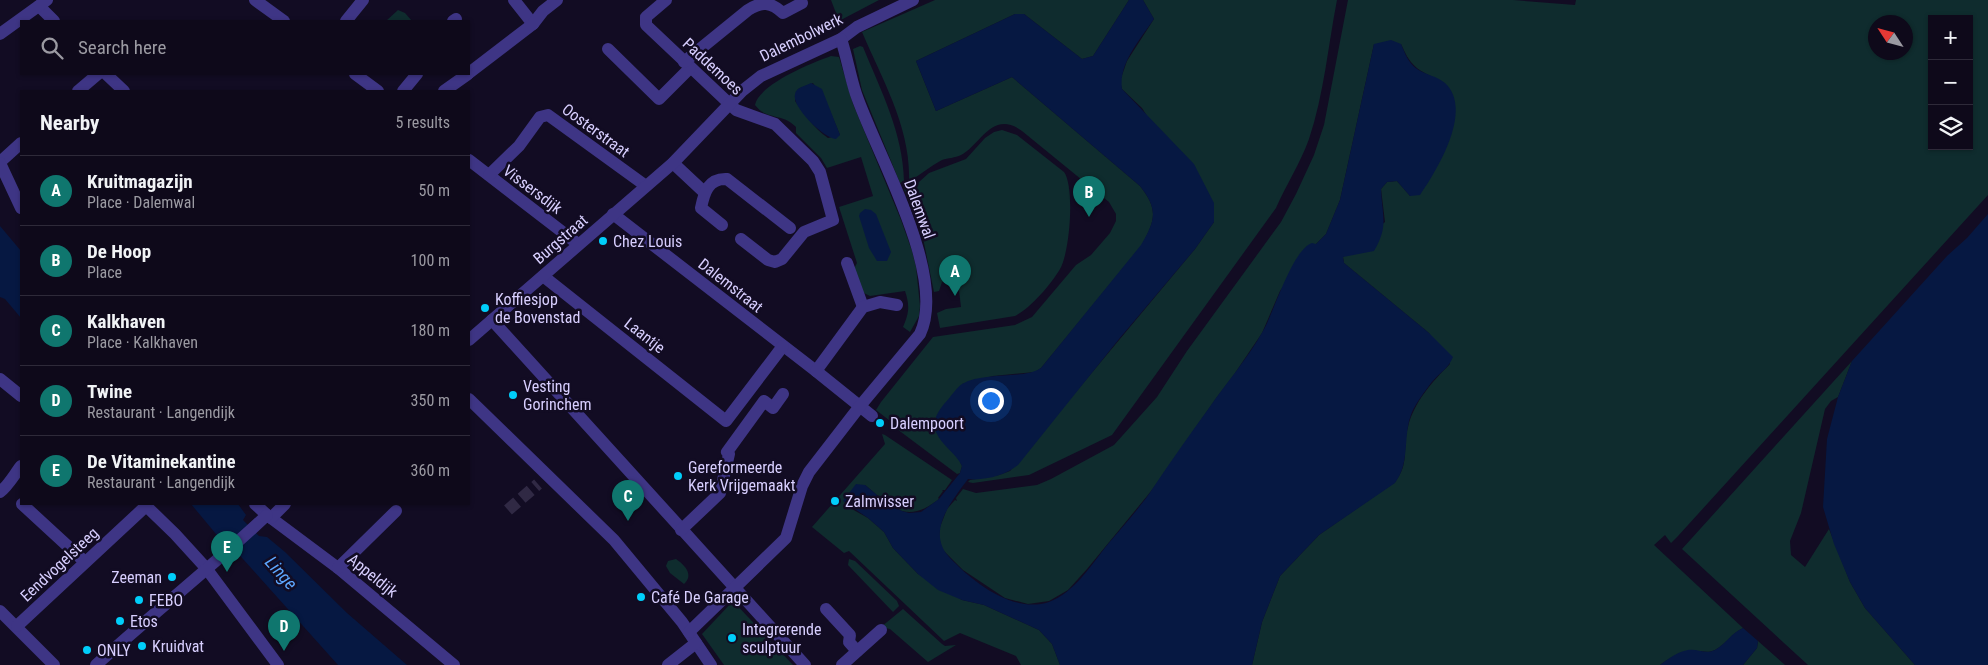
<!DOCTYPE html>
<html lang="en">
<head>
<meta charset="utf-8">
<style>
	body { margin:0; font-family:"Roboto Condensed",sans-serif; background:#1c1727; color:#f1f3f6 }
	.controls { position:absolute; right:15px; top:15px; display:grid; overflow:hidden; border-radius:0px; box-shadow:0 1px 4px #0004 }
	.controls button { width:45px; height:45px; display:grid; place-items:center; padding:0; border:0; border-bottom:1px solid #2e2a39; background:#0e091a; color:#f1f3f6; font:25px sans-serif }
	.compass { position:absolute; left:1868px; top:15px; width:45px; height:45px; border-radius:50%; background:#0e091a; box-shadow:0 1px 4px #0004; rotate:306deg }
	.you { position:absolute; left:990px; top:400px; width:18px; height:18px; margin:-12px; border:4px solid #fff; border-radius:50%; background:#1a73e8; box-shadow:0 0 0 8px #1a73e833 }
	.badge { display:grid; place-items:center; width:32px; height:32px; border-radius:50%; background:#0f766e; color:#fff; font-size:16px; font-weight:700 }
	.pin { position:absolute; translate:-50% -41px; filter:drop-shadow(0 1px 2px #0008) }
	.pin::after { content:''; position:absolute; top:26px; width:18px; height:15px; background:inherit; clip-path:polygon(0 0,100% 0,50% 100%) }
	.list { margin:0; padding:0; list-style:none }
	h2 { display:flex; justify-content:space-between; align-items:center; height:65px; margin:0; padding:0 20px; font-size:21px }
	h2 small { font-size:16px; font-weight:400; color:#9b9aa2 }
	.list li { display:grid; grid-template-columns:32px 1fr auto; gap:15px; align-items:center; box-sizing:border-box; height:70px; padding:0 20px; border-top:1px solid #2e2a39 }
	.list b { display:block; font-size:19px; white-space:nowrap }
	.list p { margin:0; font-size:16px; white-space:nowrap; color:#9b9aa2 }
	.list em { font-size:16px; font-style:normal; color:#9b9aa2 }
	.icon { flex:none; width:28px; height:28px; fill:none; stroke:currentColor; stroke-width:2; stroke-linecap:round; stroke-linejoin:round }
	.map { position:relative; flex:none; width:1988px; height:665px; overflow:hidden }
	.search { position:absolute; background:#0e091a; box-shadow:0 1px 4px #0004; left:20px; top:20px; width:450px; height:55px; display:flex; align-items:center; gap:12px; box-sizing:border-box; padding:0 18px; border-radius:0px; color:#9b9aa2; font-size:19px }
	.panel { position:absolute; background:#0e091a; box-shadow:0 1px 4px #0004; left:20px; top:90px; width:450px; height:415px; border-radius:0px }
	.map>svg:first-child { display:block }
	.green { fill:#0f2c2e; fill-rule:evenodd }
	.water { fill:#061842 }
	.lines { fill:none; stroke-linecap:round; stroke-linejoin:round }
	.minor-tunnel { stroke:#302944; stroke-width:12; stroke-dasharray:12 6; stroke-linecap:butt }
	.minor { stroke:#3e3585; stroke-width:12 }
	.poi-dot { fill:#00cefa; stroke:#120c23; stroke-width:2 }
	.labels { text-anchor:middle; stroke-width:5; stroke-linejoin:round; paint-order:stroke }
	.street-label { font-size:16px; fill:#d8cfff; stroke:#120c23 }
	.poi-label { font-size:16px; fill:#d8cfff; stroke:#120c23; text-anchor:start }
	.water-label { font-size:18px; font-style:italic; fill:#5da7ff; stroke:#120c23 }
</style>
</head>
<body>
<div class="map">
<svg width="1988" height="665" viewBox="0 0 1988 665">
	<rect width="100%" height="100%" fill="#120c23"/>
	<g class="green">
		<path d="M831 0H879L839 21Z"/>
		<path d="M935 0H1129L1093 56 1082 59 1024 14H1015L916 61 936 111 1012 77 1140 186C1159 210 1155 220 1142 245L1041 368 1035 372 993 376 962 384 960 462 962 466 960 473 957 474 893 426 894 424 876 410 881 402 933 337 1015 325 1032 317 1076 265 1091 255 1110 233 1116 221V214L1109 202 1022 131C992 109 980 146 961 155 955 158 948 158 942 160 930 166 921 175 909 181 911 128 882 79 862 32Z"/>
		<path d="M1143 0H1337C1328 46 1324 94 1309 139 1300 164 1286 185 1276 208L1112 435 1029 475 973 483 968 482 970 480 999 475 1010 471 1195 249 1214 222 1142 108 1122 89 1120 81 1127 61 1154 19Z"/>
		<path d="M1348 0H1513L1575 5 1576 0H1988V195L1678 536 1671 543 1665 535 1654 545 1743 628C1732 633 1726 644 1715 650 1707 654 1700 650 1692 651 1680 652 1669 658 1660 665H1252L1262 622 1280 576 1319 535 1395 482C1410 463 1402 449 1408 427 1414 402 1432 382 1450 364L1429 333 1344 263 1343 257 1385 222 1381 189 1387 182 1397 181 1410 196 1444 83C1420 70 1412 70 1401 44H1374L1340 200 1326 234 1316 244 1280 291 1262 333 1233 376 1217 397 1152 490 1087 569 1068 590 1049 601 1028 604 1005 598 963 570 942 549 939 537 940 527 947 509 955 500 957 501 956 498 963 489 976 493 1037 485 1051 479 1114 445 1157 397 1187 351 1281 222 1296 194 1314 155 1324 125ZM1932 19H1969V146H1932ZM1876 22H1906V52H1876Z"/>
		<path d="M398 10 405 13 412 21H386Z"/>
		<path d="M860 46 863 47C881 91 903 133 904 181L900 183 862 90 853 49Z"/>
		<path d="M831 56 839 57 853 104 901 220 912 251 916 267 920 306 919 316 910 332 903 327C909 313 910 306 905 291L870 296 862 292 853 271 857 263 839 207 873 196 861 157 827 168 821 158 796 133V127C782 112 767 121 755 105 759 84 812 63 831 56ZM813 83 830 111 840 135 828 138C813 128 805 114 795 101L798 89Z"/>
		<path d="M1002 130 1017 135 1064 172C1075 187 1070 252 1060 269 1052 283 1030 309 1015 316L940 328 937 313 946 309 961 307 958 282H942L939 291 934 292 922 233 904 189 919 182 929 173 966 159 985 138 994 132Z"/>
		<path d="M1852 361 1838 397 1831 401 1825 409 1801 513 1790 541 1791 555 1805 567 1829 529 1850 582 1865 608 1915 665H1808L1682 549Z"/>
		<path d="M882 434 885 435 952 480 945 490H942L943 491 938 498 939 499C906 525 893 508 865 485L861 486 850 508 868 518 884 532 893 548 918 574 962 600 984 605 1039 630 1052 644 1060 665H1021L1016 656 960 633 944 641 849 551 844 553 812 527 885 444Z"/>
		<path d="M676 559C685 565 694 575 684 584L670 573 666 566 668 561Z"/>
		<path d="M849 559 855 561 897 601 899 606 893 612 848 565Z"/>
		<path d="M733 601 793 665H724L702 634Z"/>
		<path d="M903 609 942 644 945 646 956 645 928 662 890 629 881 627Z"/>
		<path d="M1758 641 1785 665H1743L1757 648Z"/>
	</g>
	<g class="water">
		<path d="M1129 0H1143L1154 19C1141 38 1118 64 1122 89L1194 164 1214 203V222L1195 249 1119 339 1018 465C1006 475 984 481 968 479 952 501 925 532 950 558 973 582 1013 614 1049 602 1074 593 1092 564 1108 544 1123 526 1140 508 1153 488 1171 461 1190 434 1209 408 1227 382 1248 358 1263 331 1274 312 1292 250 1312 243L1316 244 1326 234 1340 200 1374 44 1391 40 1401 44C1405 53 1408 63 1417 69 1426 75 1437 76 1445 83 1474 110 1437 170 1420 195L1410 196 1397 181 1387 182 1381 189C1382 216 1389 226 1374 251L1343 257 1344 263 1429 333 1453 357C1449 368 1439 373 1431 383 1425 391 1416 403 1412 412 1402 437 1411 461 1395 483L1319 535 1280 576 1262 622 1252 665H1060L1052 644 1039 630 984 605 962 600 938 590 918 574 893 548 884 532 868 518 843 501 856 484 865 485 889 505 902 511 909 513 921 512 939 499 960 473 962 466C956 453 942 446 936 432 932 421 937 413 944 404 950 398 956 388 962 384 985 371 1023 380 1041 368L1141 245C1155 221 1159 210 1140 186L1012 77 936 111 916 61 1015 14H1024L1082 59 1093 56Z"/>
		<path d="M811 83 822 89 840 135 836 139C823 138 791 106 795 94 796 87 806 86 811 83Z"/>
		<path d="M865 209 871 210 876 214 891 252 887 261H877L869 248 859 216 860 213Z"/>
		<path d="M1988 214V665H1915L1865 608 1850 582 1834 544 1823 507 1827 439 1838 397 1852 361 1947 256 1967 238Z"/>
		<path d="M0 226 21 251V318L5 299 0 297Z"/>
		<path d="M191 504H238L246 515 243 520 259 536 267 537 285 552 347 613 407 665H338L225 539 221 540Z"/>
		<path d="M1743 628 1758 641 1757 648 1743 665H1660C1668 659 1677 652 1688 650 1697 648 1705 655 1715 650 1726 644 1731 633 1743 628Z"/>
	</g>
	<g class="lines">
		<path class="minor-tunnel" d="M508 510 538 484"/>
		<g class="minor">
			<path d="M255 0 284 21"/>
			<path d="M514 0 533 24"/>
			<path d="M666 0 646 17V25L736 110 775 124 813 161 820 172 833 220 804 232 782 259 775 262 768 260 741 239"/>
			<path d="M39 6 54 21"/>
			<path d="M346 21 363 0"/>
			<path d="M453 21 456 19"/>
			<path d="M0 34 47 0"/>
			<path d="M608 49 659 99 690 68"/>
			<path d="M684 62 748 10C762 1 771 2 783 13L802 3"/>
			<path d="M469 73 533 24 543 11 557 0"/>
			<path d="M106 74 124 91"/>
			<path d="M355 74 378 91"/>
			<path d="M78 91 98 74"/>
			<path d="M403 91 417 74"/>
			<path d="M444 91 468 74"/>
			<path d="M469 160 578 244"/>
			<path d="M0 162 21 143"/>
			<path d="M0 163 21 208"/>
			<path d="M673 163 704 192"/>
			<path d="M489 175 519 146 540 117 548 115 646 186"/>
			<path d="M613 214 816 371"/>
			<path d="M722 225 701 208C704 193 708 178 727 179L790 228"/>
			<path d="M847 263 863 307"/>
			<path d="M543 276 726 421 783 346"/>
			<path d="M492 320 805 665"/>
			<path d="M469 340 673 163 742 91 761 76 841 39 857 27 913 0"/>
			<path d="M0 379 21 396"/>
			<path d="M469 399 614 540 682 622 711 665"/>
			<path d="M872 416 816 371 863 307 880 302 897 305"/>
			<path d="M0 492C8 486 14 475 21 466"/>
			<path d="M22 504 85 562"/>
			<path d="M144 504 175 534 206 568 278 665"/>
			<path d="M255 504 267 515 338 568 454 665"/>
			<path d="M271 518 285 504"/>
			<path d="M681 530 720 493 729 454 727 452 764 401 773 408 783 394"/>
			<path d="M338 568 396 511"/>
			<path d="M826 609 850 635 849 642 857 651"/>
			<path d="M0 611 54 665"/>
			<path d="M17 626 146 506"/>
			<path d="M689 632 786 538 802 486 809 472 860 406 920 334C948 275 876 153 856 94 850 76 847 57 841 39"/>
			<path d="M96 665C152 614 212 567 267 515"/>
			<path d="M668 665 696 643"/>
			<path d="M842 665 881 630"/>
		</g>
	</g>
	<g class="poi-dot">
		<circle cx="603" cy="241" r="5"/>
		<circle cx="485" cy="308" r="5"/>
		<circle cx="513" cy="395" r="5"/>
		<circle cx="880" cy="423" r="5"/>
		<circle cx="678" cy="476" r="5"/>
		<circle cx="835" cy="501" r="5"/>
		<circle cx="172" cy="577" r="5"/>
		<circle cx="641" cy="597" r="5"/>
		<circle cx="139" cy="600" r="5"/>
		<circle cx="120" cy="621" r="5"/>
		<circle cx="732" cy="638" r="5"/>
		<circle cx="142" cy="646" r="5"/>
		<circle cx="87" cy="650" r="5"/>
	</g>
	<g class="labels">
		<g class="street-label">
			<text transform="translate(801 37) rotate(-26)" y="6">Dalembolwerk</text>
			<text transform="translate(713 66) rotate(43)" y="6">Paddemoes</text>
			<text transform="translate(596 130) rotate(36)" y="6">Oosterstraat</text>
			<text transform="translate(533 189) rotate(37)" y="6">Vissersdijk</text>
			<text transform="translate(920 209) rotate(70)" y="6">Dalemwal</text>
			<text transform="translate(560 239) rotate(-41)" y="6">Burgstraat</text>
			<text transform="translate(731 285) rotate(38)" y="6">Dalemstraat</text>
			<text transform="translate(645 335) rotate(38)" y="6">Laantje</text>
			<text transform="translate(59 564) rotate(-43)" y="6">Eendvogelsteeg</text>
			<text transform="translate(373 575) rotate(39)" y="6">Appeldijk</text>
		</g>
		<g class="poi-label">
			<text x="613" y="247">Chez Louis</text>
			<text x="495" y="305">Koffiesjop<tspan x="495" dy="18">de Bovenstad</tspan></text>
			<text x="523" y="392">Vesting<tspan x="523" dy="18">Gorinchem</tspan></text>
			<text x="890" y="429">Dalempoort</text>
			<text x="688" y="473">Gereformeerde<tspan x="688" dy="18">Kerk Vrijgemaakt</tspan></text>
			<text x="845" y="507">Zalmvisser</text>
			<text x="162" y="583" text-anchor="end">Zeeman</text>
			<text x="651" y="603">Café De Garage</text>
			<text x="149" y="606">FEBO</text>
			<text x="130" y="627">Etos</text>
			<text x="742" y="635">Integrerende<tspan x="742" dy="18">sculptuur</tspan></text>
			<text x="152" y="652">Kruidvat</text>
			<text x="97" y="656">ONLY</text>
		</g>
		<g class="water-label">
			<text transform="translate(281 573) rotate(48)" y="6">Linge</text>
		</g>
	</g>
</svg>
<div class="controls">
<button>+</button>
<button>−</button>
<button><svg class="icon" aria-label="layers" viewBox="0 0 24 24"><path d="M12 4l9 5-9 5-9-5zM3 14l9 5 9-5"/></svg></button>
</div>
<svg class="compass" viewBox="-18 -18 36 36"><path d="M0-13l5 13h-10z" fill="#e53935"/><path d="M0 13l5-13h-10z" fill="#9b9aa2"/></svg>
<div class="you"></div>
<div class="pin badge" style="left:955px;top:296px">A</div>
<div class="pin badge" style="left:1089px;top:217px">B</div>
<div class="pin badge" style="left:628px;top:521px">C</div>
<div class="pin badge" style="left:284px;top:651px">D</div>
<div class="pin badge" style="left:227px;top:572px">E</div>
<div class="search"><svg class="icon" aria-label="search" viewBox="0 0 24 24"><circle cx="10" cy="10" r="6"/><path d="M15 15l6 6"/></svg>Search here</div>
<section class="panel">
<h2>Nearby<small>5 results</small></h2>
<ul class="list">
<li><span class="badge">A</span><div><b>Kruitmagazijn</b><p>Place · Dalemwal</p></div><em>50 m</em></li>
<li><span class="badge">B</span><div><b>De Hoop</b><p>Place</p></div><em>100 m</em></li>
<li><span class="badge">C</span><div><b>Kalkhaven</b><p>Place · Kalkhaven</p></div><em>180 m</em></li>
<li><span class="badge">D</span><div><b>Twine</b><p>Restaurant · Langendijk</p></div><em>350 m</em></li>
<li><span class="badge">E</span><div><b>De Vitaminekantine</b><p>Restaurant · Langendijk</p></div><em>360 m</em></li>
</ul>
</section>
</div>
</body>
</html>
